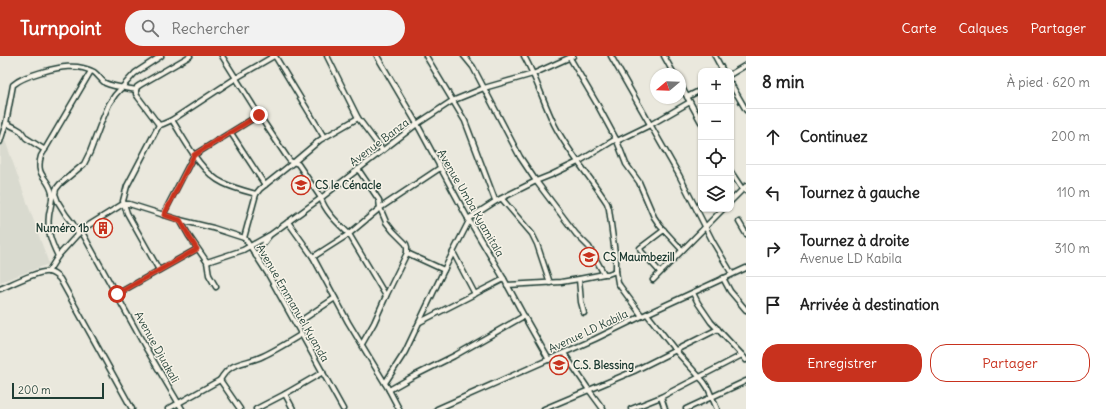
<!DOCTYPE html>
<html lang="fr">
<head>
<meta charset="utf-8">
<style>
	body { margin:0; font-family:Delius,sans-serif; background:#f2f2f2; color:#222 }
	.controls { position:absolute; right:12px; top:12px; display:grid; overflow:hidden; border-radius:8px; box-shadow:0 1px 3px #0004 }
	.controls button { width:36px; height:36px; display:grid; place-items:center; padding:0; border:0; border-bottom:1px solid #e0e0e0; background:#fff; color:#222; font:20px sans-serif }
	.compass { position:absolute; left:650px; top:12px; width:36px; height:36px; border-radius:50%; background:#fff; box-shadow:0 1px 3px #0004; rotate:251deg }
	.scale { position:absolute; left:12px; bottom:10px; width:92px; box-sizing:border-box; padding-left:4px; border:2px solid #1f3d34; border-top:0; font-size:11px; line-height:14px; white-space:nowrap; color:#1f3d34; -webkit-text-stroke:3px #f7f3e8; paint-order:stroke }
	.stop { position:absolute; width:12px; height:12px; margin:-9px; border:3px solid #c8321e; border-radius:50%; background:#fff }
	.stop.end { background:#c8321e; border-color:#fff; box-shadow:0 1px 4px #0008 }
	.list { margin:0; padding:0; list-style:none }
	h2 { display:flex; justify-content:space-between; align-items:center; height:52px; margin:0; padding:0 16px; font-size:17px }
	h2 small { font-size:13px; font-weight:400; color:#767676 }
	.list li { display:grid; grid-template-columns:26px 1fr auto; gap:12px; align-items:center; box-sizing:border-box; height:56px; padding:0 16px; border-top:1px solid #e0e0e0 }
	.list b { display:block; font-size:15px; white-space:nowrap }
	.list p { margin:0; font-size:13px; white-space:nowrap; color:#767676 }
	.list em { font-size:13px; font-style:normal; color:#767676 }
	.actions { display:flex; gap:8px; padding:12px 16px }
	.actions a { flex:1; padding:9px 0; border:1px solid #c8321e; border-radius:16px; text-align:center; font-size:14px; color:#c8321e }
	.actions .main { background:#c8321e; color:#fff }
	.icon { flex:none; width:22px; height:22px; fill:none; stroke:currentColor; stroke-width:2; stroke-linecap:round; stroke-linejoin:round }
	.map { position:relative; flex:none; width:746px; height:353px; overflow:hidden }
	header { display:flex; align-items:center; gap:24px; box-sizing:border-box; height:56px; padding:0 20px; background:#c8321e; color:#fff }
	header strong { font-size:19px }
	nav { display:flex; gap:22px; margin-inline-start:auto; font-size:14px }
	.search { width:280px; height:36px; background:#f2f2f2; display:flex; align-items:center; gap:10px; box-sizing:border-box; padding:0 14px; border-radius:22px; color:#767676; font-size:15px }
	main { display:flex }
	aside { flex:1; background:#fff }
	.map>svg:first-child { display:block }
	.built { fill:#d9dacf }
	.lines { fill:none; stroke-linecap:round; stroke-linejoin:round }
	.minor-casing { stroke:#1f3d34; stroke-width:7 }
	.minor { stroke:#f7f3e8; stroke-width:4 }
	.route { stroke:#c8321e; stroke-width:5 }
	.labels { text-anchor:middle; stroke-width:3; stroke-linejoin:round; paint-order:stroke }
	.street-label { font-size:11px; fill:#1f3d34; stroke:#f7f3e8 }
	.poi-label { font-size:11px; font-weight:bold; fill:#1f3d34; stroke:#f7f3e8; text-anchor:start }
</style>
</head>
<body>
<header>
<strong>Turnpoint</strong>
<div class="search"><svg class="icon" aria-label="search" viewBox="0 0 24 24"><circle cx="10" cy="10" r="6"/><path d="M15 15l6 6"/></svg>Rechercher</div>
<nav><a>Carte</a><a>Calques</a><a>Partager</a></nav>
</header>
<main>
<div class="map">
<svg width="746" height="353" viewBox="0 0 746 353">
	<rect width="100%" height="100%" fill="#eae8dd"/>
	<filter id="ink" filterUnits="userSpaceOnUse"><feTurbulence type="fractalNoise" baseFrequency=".025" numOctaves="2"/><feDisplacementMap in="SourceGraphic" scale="8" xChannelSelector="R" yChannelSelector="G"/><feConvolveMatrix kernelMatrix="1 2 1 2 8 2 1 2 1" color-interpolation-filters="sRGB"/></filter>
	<g filter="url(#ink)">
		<path class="built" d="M0 70 49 208 0 226Z"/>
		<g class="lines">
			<g class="minor-casing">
				<g id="minor">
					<path d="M222 0 259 59 287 101 290 105 298 108 321 142C325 156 339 168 349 178L313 201"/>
					<path d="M275 0 324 81"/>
					<path d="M327 0 358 62 382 94"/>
					<path d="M377 0 417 68 466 159 504 223 524 260 549 304"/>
					<path d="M426 0 465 65 495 144 496 145 536 125 551 119 578 106 616 83"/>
					<path d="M464 0 473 11 520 101 536 125 576 178 589 191 604 218H608L616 215 618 227 620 230 642 260"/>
					<path d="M524 0C536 21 543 45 554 68 568 96 590 120 607 147L609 153 616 205V215"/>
					<path d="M611 0 679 119 713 186 732 218"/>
					<path d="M664 0 674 18"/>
					<path d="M715 0 723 15"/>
					<path d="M570 2 597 48 617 85 626 108 639 126 654 161 660 170 682 194"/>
					<path d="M731 18 746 9"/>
					<path d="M680 28 701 66"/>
					<path d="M731 28 746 54"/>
					<path d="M136 34V38L138 41 159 69 163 68 172 64C185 84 201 117 223 127 233 132 245 135 256 138"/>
					<path d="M136 34 137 31 140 29 190 0"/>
					<path d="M687 41 701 34"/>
					<path d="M172 64 236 22 274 0"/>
					<path d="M6 67 16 72 21 75 26 82 45 94"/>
					<path d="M231 77 265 129"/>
					<path d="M617 85 650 69 690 46"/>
					<path d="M0 86 6 67 13 29C21 22 32 19 42 16 59 11 77 7 94 16 98 19 101 24 105 27 114 31 126 32 136 34"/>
					<path d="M358 113 379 144 380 152 349 178 386 240 374 267 362 288"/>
					<path d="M731 116 741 131 746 135"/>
					<path d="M502 143 532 178 537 188 550 227"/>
					<path d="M731 145 746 130"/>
					<path d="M163 159 194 99 259 59"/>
					<path d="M468 163 496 145"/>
					<path d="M180 164 189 180 207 206 209 219 216 231"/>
					<path d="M288 166 313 201 348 266 389 334 399 353"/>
					<path d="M739 166 746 178"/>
					<path d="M81 174 83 178 147 294 182 353"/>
					<path d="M78 178 81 174 123 148H129L180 164 213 172 244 182 246 184 268 218 343 353"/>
					<path d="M244 182 256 138 260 133 294 106 320 84 358 62"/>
					<path d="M453 196 475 238"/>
					<path d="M407 197V191L406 188 393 175 386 166 380 152 440 112"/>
					<path d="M58 200C51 186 47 175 49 159 50 152 53 144 52 137 48 120 35 121 41 100L91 15"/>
					<path d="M256 200 261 191 269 180"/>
					<path d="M207 206 243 194 270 179 321 142 417 68 452 45 484 32 533 18 573 0"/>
					<path d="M159 214 127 157 123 145 127 130 159 69"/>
					<path d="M48 216 58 200 78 178 73 168 66 159 58 146 55 138 56 133 60 128 84 108 90 96 101 67 109 48 115 39 135 17 161 0"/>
					<path d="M660 216 641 195 640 192 664 174"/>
					<path d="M723 222 730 235 746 254"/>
					<path d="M579 223 581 246 584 257"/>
					<path d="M653 224 723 153"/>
					<path d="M507 229 561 226 579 223 604 218"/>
					<path d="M0 233C10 229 39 214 49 216 53 217 57 220 60 223L132 353"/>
					<path d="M693 237 698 247 711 266 742 299 746 304"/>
					<path d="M117 238 197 193"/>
					<path d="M386 240 407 197 444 214"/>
					<path d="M647 258 675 294 704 326 708 332 717 353"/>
					<path d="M420 266 504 223"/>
					<path d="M296 268 335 242"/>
					<path d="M564 297 589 334 603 353"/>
					<path d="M220 324C231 304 245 309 263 300 276 294 289 286 302 278"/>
					<path d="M385 327 405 296 444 214 469 165"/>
					<path d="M389 334 412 321 454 300 524 260"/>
					<path d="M285 338 293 353"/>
					<path d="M661 341 665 353"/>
					<path d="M168 353 220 324 240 353"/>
					<path d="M256 353 285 338 323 316"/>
					<path d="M437 353 595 283 642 260 746 212"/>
					<path d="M544 353 634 315 718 273"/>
					<path d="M631 353 661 341 742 299"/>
					<path d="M686 353 746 325"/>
				</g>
			</g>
			<use href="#minor" class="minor"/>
		</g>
	</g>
	<g class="lines" filter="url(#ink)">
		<path class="route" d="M117 238 197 193 189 180 180 164 164 159 194 99 259 59"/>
	</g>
	<defs>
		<g id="school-ring" transform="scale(1)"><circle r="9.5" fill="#f7f3e8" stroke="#c8321e" stroke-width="1.5"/><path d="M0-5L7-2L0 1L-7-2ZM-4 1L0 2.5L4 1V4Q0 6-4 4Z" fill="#c8321e"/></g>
		<g id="building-ring" transform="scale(1)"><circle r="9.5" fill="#f7f3e8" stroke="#c8321e" stroke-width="1.5"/><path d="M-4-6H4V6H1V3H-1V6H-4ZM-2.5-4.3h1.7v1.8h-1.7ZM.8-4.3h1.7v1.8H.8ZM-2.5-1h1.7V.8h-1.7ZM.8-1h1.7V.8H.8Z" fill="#c8321e"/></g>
	</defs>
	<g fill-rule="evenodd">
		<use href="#school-ring" x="301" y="129"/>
		<use href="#building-ring" x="103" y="172"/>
		<use href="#school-ring" x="589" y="201"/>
		<use href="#school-ring" x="559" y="309"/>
	</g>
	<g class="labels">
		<g class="street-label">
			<text transform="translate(379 86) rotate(-37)" y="4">Avenue Banza</text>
			<text transform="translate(471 147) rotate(60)" y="4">Avenue Umba Kyamitala</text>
			<text transform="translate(293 247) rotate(60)" y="4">Avenue Emmanuel Kyanda</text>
			<text transform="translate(588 275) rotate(-25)" y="4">Avenue LD Kabila</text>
			<text transform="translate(157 291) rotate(61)" y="4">Avenue Djuakali</text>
		</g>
		<g class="poi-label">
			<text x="315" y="133">CS le Cénacle</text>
			<text x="89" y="176" text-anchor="end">Numéro 1b</text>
			<text x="603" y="205">CS Maumbezill</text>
			<text x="573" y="313">C.S. Blessing</text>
		</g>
	</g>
</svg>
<div class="controls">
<button>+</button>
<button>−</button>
<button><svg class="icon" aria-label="locate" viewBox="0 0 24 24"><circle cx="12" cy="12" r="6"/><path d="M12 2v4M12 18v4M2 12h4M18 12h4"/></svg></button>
<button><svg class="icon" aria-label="layers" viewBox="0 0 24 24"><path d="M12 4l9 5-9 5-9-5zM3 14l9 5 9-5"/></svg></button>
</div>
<svg class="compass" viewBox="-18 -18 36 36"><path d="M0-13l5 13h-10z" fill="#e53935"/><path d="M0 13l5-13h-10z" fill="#767676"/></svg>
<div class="scale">200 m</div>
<div class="stop" style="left:117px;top:238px"></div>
<div class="stop end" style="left:259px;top:59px"></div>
</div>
<aside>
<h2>8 min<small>À pied · 620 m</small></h2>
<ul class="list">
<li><svg class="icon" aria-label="ahead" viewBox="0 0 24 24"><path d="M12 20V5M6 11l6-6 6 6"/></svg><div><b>Continuez</b></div><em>200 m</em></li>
<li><svg class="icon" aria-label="left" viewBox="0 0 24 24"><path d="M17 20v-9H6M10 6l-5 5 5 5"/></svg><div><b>Tournez à gauche</b></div><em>110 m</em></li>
<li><svg class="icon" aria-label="right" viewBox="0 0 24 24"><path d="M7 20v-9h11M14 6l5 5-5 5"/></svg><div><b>Tournez à droite</b><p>Avenue LD Kabila</p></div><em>310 m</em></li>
<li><svg class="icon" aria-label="arrive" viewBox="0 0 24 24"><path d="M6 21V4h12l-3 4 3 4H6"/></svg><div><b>Arrivée à destination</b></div></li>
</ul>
<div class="actions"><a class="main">Enregistrer</a><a>Partager</a></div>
</aside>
</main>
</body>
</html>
